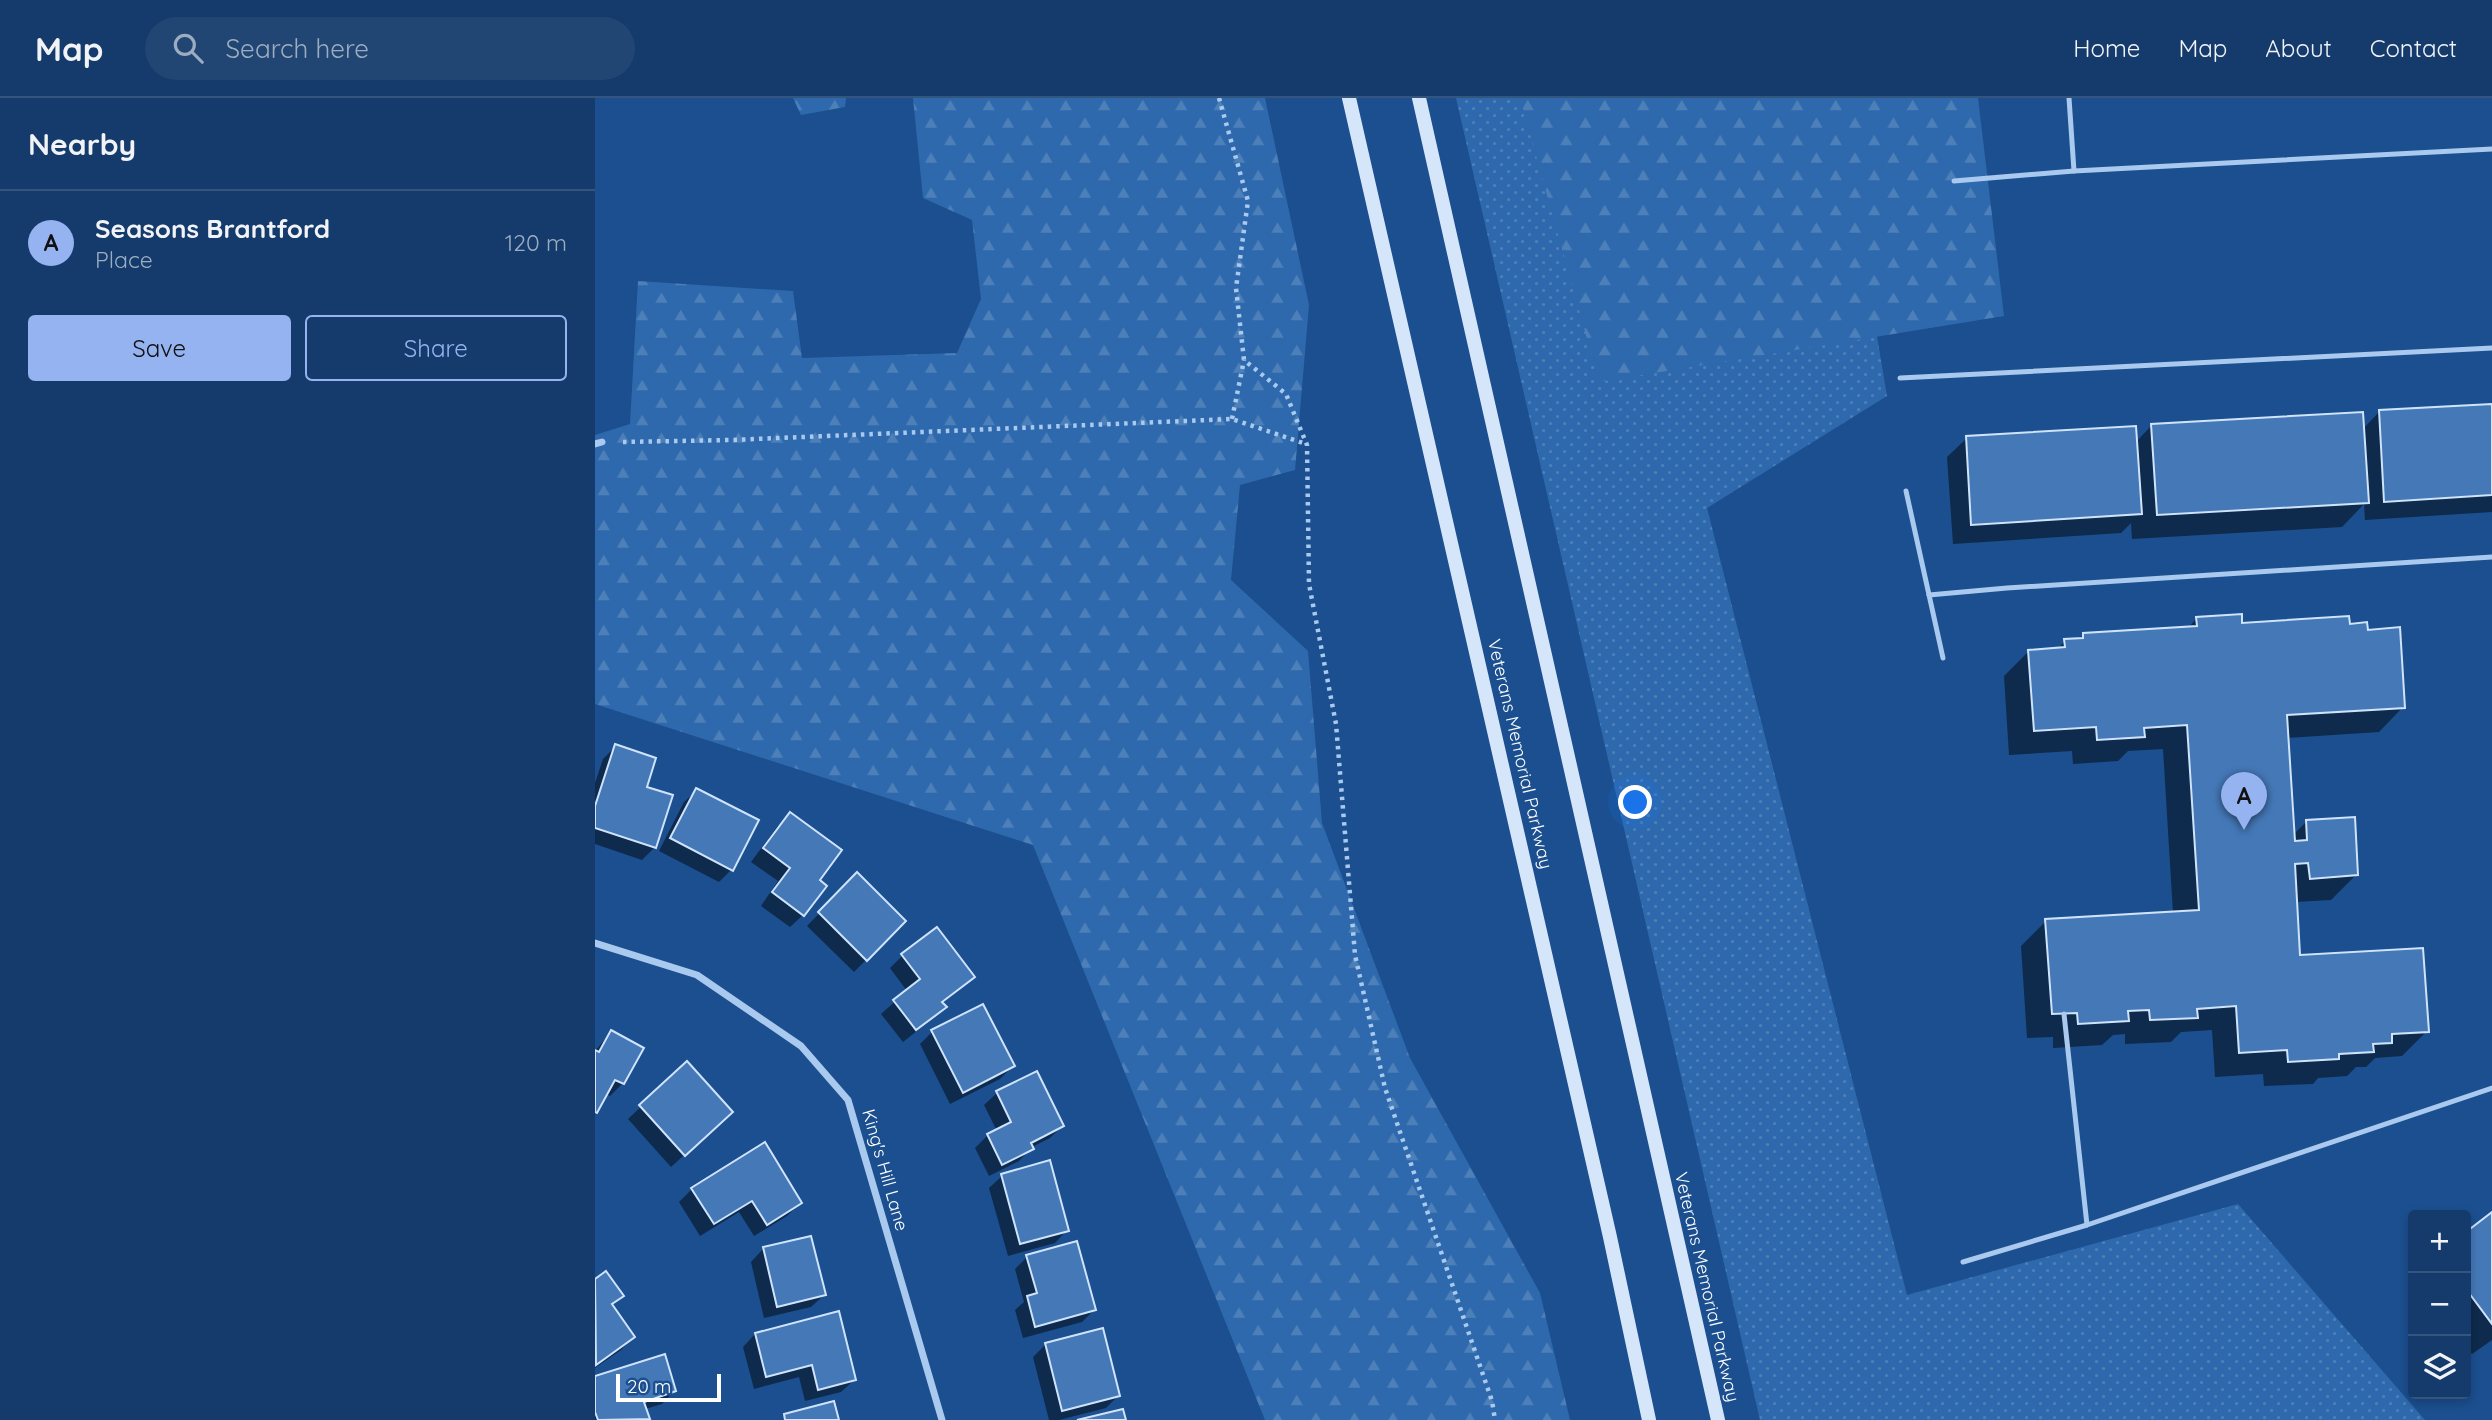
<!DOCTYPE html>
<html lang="en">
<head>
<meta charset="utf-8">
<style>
	body { margin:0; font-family:Quicksand,sans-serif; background:#214673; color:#f1f3f6 }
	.controls { position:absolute; right:21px; bottom:21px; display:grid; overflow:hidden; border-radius:7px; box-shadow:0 4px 10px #0003 }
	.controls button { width:63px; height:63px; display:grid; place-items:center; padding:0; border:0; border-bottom:2px solid #33557e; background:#143b6b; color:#f1f3f6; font:35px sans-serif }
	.scale { position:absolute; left:21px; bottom:18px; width:105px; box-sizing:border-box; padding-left:7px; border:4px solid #fff; border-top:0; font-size:19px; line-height:24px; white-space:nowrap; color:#fff; -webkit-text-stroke:5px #1b4f8f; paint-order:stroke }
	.you { position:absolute; left:1041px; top:705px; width:24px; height:24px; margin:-18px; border:5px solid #fff; border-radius:50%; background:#1a73e8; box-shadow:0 0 0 10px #1a73e833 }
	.badge { display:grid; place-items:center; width:46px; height:46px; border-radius:50%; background:#95b2f1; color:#111; font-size:23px; font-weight:700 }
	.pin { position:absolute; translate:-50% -58px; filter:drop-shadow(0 2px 4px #0008) }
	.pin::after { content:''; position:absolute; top:37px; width:24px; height:21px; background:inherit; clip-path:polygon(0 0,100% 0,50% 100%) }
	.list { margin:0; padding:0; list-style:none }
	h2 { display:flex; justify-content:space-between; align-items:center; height:91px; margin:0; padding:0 28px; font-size:30px }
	h2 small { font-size:23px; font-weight:400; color:#9dadc1 }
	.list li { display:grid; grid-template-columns:46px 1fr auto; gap:21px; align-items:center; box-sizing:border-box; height:105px; padding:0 28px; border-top:2px solid #33557e }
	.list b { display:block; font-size:26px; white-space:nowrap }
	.list p { margin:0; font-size:23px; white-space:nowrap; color:#9dadc1 }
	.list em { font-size:23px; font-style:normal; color:#9dadc1 }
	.actions { display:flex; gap:14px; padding:21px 28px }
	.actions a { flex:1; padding:16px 0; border:2px solid #95b2f1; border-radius:7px; text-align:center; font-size:24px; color:#95b2f1 }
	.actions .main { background:#95b2f1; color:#111 }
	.icon { flex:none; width:38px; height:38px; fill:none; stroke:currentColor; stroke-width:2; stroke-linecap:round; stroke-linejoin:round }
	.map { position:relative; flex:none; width:1897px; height:1322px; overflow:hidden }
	header { display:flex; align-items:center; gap:42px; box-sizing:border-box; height:98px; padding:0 35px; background:#143b6b; border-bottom:2px solid #33557e }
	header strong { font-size:33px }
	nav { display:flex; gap:38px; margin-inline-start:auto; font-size:24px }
	.search { width:490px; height:63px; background:#214673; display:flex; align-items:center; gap:18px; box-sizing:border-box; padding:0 24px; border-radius:38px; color:#9dadc1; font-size:26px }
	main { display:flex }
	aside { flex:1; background:#143b6b }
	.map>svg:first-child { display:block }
	.grass { fill:url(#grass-dots) }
	.forest { fill:url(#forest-firs) }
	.shadow { fill:#0007 }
	.building { fill:#4478b7; stroke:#cfe3fa; stroke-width:2 }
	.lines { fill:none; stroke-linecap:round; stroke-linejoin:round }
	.path { stroke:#a9c9ee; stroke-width:4.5; stroke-dasharray:3.5 5; stroke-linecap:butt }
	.lane { stroke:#a9c9ee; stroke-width:5 }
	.street { stroke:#a9c9ee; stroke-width:7 }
	.secondary { stroke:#d6e6fa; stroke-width:14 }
	.labels { text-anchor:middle; stroke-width:5; stroke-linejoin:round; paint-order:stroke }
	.street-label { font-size:18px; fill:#fff; stroke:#1b4f8f }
</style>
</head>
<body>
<header>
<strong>Map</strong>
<div class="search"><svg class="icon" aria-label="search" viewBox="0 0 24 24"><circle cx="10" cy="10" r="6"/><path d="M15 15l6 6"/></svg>Search here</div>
<nav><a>Home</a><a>Map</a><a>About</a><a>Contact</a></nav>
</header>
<main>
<aside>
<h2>Nearby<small></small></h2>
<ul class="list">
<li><span class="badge">A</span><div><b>Seasons Brantford</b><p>Place</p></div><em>120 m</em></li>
</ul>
<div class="actions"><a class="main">Save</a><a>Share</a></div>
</aside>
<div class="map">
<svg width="1897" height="1322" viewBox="0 0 1897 1322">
	<defs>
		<pattern id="grass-dots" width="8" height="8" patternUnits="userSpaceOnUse" patternTransform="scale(1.75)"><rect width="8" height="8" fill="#2e69ad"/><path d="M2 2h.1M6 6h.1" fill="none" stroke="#4d80b9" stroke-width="1.8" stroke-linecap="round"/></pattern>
		<pattern id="forest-firs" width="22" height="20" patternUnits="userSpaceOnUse" patternTransform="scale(1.75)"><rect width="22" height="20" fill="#2e69ad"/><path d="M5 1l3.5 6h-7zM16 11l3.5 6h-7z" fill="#4d80b9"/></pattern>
	</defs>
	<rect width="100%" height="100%" fill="#1b4f8f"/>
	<path class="grass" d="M861 0H1242L1292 298 1112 410 1312 1197 1643 1106 1830 1322H1165Z"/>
	<g class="forest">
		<path d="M198 0H251L250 9 206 17Z"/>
		<path d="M318 0H670L714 207 700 372 645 387 636 482 713 553 727 725 815 960 945 1195 975 1322H670L438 747 0 606V337L35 326 43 183 198 193 207 260 362 255 386 201 377 122 328 100Z"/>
		<path d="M925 0H1383L1409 218 1004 284Z"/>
	</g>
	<g class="shadow">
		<path d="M1897 307V414L1770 422 1769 406 1747 429 1537 441 1536 425 1526 435 1358 446 1352 359 1372 340 1541 344 1556 328 1768 331 1784 314Z"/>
		<path d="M1602 520 1645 527 1753 528 1771 534 1808 609 1784 634 1692 640 1698 737 1711 724 1761 777 1736 802 1700 804 1703 859 1832 933 1807 958 1780 960 1771 969H1761L1752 978 1723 980 1718 986 1669 988 1668 976 1620 979 1617 932 1586 934 1576 944 1530 946V936L1518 937 1507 947 1458 950V939L1432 940 1426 848 1451 823 1578 815 1568 651 1533 653 1523 663 1478 666 1477 653 1414 657 1409 578 1434 553 1461 552 1470 543 1484 542 1488 537 1592 531Z"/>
		<path d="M21 648 50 690 60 749 47 762 0 746V685L8 661Z"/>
		<path d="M102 692 136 772 124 784 64 753 89 704Z"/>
		<path d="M195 716 223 783 208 817 195 829 166 808 183 783 156 764 182 729Z"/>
		<path d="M262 777 309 823 259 874 212 828Z"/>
		<path d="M307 858 378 879 347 905 349 909 337 921 308 944 286 916 312 893 295 870Z"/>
		<path d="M16 934 28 985 15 998 11 996 0 1015V953Z"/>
		<path d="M337 934 418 968 405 981 355 1006 325 946Z"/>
		<path d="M92 966 123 1026 76 1069 33 1021Z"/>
		<path d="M402 995 467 1028 455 1040 437 1049 424 1063 394 1078 380 1050 393 1037 402 1033 389 1007Z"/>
		<path d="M407 1078 472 1132 460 1145 413 1158 394 1090Z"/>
		<path d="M97 1091 205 1105 192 1118 159 1138 144 1114 105 1138 84 1104Z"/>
		<path d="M1897 1116V1242L1877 1256 1871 1249V1136Z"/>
		<path d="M215 1140 229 1197 216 1209 169 1220 156 1164 168 1151Z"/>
		<path d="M432 1159 499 1212 487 1224 428 1240 420 1212 429 1204 420 1171Z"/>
		<path d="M11 1176 27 1198 16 1208 38 1239 26 1252 0 1270V1183Z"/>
		<path d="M160 1236 259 1282 246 1294 210 1303 204 1279 159 1291 148 1249Z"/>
		<path d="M450 1247 523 1298 511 1310 464 1322H454L438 1259Z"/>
		<path d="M0 1280 79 1293 67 1306 50 1311 52 1322H0Z"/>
	</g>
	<g class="building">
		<path d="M1897 306V397L1789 404 1784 312Z"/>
		<path d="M1768 314 1774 405 1562 417 1556 326Z"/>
		<path d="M1541 328 1547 416 1376 427 1371 338Z"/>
		<path d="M1647 516V525L1754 518 1755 526 1772 524 1773 532 1805 529 1810 610 1692 617 1700 743 1712 742 1711 722 1760 719 1763 777 1715 781 1713 765 1700 766 1705 857 1828 850 1834 934 1797 936V945L1778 946 1779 954 1744 956V961L1693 964 1692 952 1644 955 1641 908 1602 911 1603 920 1555 922 1554 912 1533 913 1534 923 1483 926 1482 915 1457 916 1450 821 1604 812 1592 627 1549 630 1550 639 1502 642 1501 629 1439 633 1433 552 1470 549 1469 541 1488 540V535L1602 528 1601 519Z"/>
		<path d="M20 646 61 660 52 689 78 697 61 750 0 730V708Z"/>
		<path d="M101 690 164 722 138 773 75 740Z"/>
		<path d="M195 714 247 752 225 782 232 788 209 818 177 794 195 770 168 750Z"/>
		<path d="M262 774 311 823 272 863 223 814Z"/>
		<path d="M342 829 380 879 347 904 352 909 321 932 298 902 325 881 306 856Z"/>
		<path d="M388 906 420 968 368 995 336 932Z"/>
		<path d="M16 932 49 950 29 986 20 982 2 1015 0 1014V952L4 954Z"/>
		<path d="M92 963 138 1014 90 1058 44 1007Z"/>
		<path d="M442 973 469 1028 436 1045 439 1051 407 1067 392 1036 416 1024 401 993Z"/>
		<path d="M170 1044 207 1105 172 1127 157 1103 119 1126 96 1090Z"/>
		<path d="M455 1062 474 1133 425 1146 406 1076Z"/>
		<path d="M1897 1114V1226L1871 1191V1134Z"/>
		<path d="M216 1138 231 1197 182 1209 168 1149Z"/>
		<path d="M482 1143 501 1212 440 1229 432 1198 442 1195 431 1157Z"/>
		<path d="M11 1173 29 1198 17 1206 40 1239 1 1267 0 1181Z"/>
		<path d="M244 1213 261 1282 223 1292 217 1267 171 1279 160 1235Z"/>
		<path d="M508 1230 525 1298 467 1313 450 1245Z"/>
		<path d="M70 1256 81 1293 49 1304 55 1321 3 1322 0 1314V1278Z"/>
		<path d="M239 1303 244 1322H190L189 1316Z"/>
		<path d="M528 1311 531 1322H482Z"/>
	</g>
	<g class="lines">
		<g class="path">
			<path d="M624 0 653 103 641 190 649 262 691 296 712 347 714 486 741 626 760 857 790 990 897 1303 900 1322"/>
			<path d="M637 321 649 262"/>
			<path d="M28 344 136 342 637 321 711 346"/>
		</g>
		<g class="lane">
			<path d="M1479 73 1897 51"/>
			<path d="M1359 83 1479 73 1474 0"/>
			<path d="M1305 280 1897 250"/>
			<path d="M1311 393 1348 560"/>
			<path d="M1334 497 1412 490 1897 459"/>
			<path d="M1469 916 1492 1127"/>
			<path d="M1368 1164 1492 1127 1897 990"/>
		</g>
		<g class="street">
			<path d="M0 346 7 344"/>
			<path d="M0 845 102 877 206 948 253 1002 347 1322"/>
		</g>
		<g class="secondary">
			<path d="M754 0 1015 1139 1054 1322"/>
			<path d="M824 0 1123 1322"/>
		</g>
	</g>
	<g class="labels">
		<g class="street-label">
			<text transform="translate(925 656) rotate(77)" y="6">Veterans Memorial Parkway</text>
			<text transform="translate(290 1072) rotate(74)" y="6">King's Hill Lane</text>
			<text transform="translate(1112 1189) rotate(77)" y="6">Veterans Memorial Parkway</text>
		</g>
	</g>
</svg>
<div class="controls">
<button>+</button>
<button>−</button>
<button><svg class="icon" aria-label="layers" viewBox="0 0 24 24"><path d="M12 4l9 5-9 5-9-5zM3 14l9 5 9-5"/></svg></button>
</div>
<div class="scale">20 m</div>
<div class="you"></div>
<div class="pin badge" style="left:1649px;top:732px">A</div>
</div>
</main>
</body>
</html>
